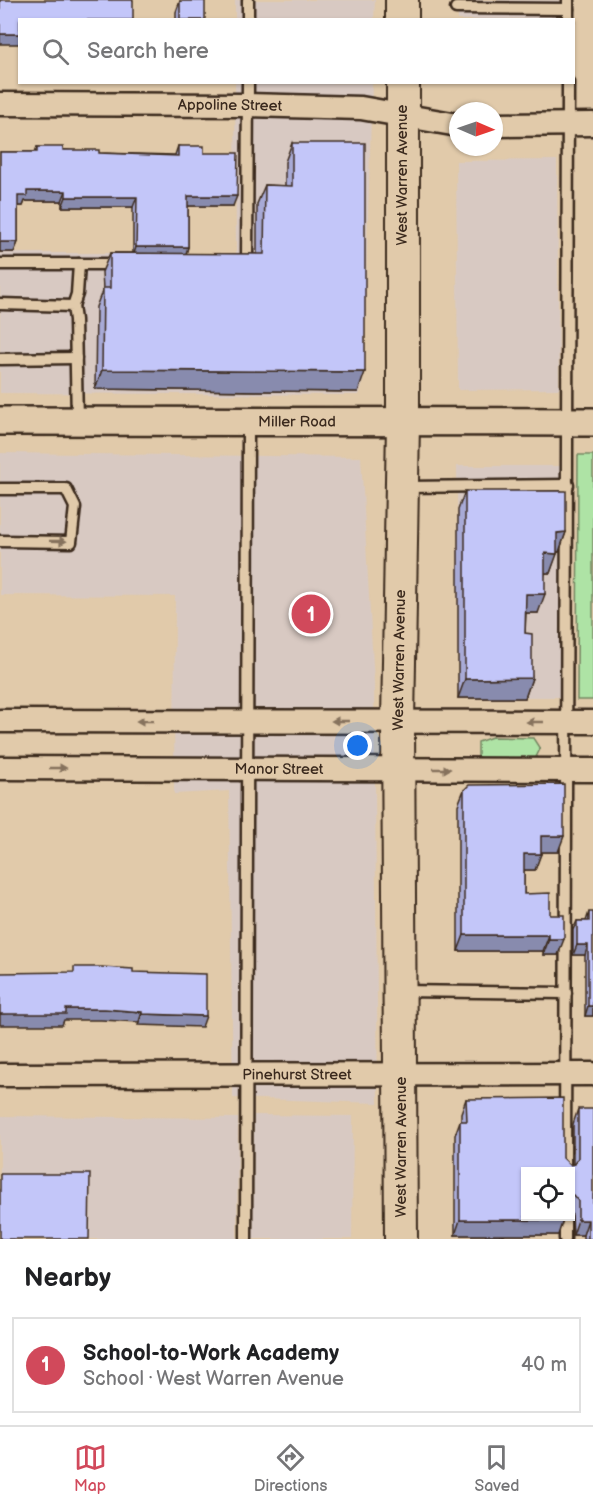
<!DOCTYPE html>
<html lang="en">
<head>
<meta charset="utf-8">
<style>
	body { margin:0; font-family:"Balsamiq Sans",sans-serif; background:#f2f2f2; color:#202124 }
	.controls { position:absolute; right:18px; bottom:18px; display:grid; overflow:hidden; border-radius:0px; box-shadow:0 2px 4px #0004 }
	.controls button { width:54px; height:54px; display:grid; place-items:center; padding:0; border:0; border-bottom:2px solid #e0e0e0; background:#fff; color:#202124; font:30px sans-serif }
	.compass { position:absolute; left:449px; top:102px; width:54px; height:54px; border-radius:50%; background:#fff; box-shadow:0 2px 4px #0004; rotate:92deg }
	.you { position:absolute; left:358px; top:746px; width:21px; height:21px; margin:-15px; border:4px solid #fff; border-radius:50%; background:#1a73e8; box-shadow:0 0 0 9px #1a73e833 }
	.badge { display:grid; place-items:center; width:39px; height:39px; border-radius:50%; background:#d1495b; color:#fff; font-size:20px; font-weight:700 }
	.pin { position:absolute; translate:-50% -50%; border:3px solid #fff; box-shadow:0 2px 6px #0006 }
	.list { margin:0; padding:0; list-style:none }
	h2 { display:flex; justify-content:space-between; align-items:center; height:78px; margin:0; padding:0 24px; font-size:26px }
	h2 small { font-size:20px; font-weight:400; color:#757577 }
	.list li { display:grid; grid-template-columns:39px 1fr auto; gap:18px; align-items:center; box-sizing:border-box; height:96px; margin:0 12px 12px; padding:0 12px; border:2px solid #e0e0e0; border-radius:0px }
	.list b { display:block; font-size:22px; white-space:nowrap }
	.list p { margin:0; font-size:20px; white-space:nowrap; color:#757577 }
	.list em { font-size:20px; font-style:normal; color:#757577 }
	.icon { flex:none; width:33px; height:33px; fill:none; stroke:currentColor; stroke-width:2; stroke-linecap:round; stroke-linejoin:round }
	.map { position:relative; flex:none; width:593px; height:1239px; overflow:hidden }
	.search { position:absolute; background:#fff; box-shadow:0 2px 4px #0004; left:18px; right:18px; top:18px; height:66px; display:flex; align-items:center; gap:15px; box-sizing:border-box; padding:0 21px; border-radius:0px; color:#757577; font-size:22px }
	.sheet { height:186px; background:#fff }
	nav { display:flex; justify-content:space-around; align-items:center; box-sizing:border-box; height:84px; border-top:2px solid #e0e0e0; background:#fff; font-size:16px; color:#757577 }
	nav a { display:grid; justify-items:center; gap:3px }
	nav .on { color:#d1495b }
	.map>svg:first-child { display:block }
	.built { fill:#d8c9c2 }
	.green { fill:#aee3a5; stroke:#748662; stroke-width:1.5 }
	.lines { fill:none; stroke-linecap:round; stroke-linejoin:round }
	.service-casing { stroke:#3b2a1e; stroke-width:15 }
	.minor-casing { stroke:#3b2a1e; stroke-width:27 }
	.tertiary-casing { stroke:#3b2a1e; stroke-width:32 }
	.secondary-casing { stroke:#3b2a1e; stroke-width:36 }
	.service { stroke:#e1caaa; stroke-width:10 }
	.minor { stroke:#e1caaa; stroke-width:22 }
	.tertiary { stroke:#e1caaa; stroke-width:27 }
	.secondary { stroke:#e1caaa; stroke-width:32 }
	.wall { fill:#a8aad6; stroke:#3b2a1e; stroke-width:1.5 }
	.shaded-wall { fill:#888bae; stroke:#3b2a1e; stroke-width:1.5 }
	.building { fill:#c3c6f9; stroke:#3b2a1e; stroke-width:1.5 }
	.oneway { fill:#86725d }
	.labels { text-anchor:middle; stroke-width:4.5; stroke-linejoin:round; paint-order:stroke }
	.street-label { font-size:15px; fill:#3b2a1e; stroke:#e1caaa }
</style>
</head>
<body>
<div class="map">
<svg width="593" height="1239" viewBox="0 0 593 1239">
	<rect width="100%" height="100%" fill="#e1caaa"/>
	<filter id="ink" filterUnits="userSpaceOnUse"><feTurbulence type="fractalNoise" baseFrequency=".0167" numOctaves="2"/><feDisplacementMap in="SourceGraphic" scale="12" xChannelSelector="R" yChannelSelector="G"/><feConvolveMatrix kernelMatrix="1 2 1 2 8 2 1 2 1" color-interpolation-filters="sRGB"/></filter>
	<g filter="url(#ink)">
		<g class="built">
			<path d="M235 0H375L374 19H235Z"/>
			<path d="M458 0H560V19L458 20Z"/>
			<path d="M235 83H372L363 383 359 395 0 393V253H236Z"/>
			<path d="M557 160 559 389 458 390 456 161Z"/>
			<path d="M0 453 361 457 374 682 378 1103 233 1098 229 791 174 794 175 596 0 595Z"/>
			<path d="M457 466H560V697H458Z"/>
			<path d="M254 1115 353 1116 352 1239H253Z"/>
			<path d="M0 1116 238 1118 237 1239H0Z"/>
		</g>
		<g class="green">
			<path d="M578 455H593V700H577Z"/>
			<path d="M492 737 533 738 540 749 535 759 484 761 478 756V742Z"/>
		</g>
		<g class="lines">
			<g class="service-casing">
				<g id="service">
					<path d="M248 0V20"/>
					<path d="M456 8 568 9"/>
					<path d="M568 20V0"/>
					<path d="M0 264H120"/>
					<path d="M244 265H247L248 82"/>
					<path d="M0 304 73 306 75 320 77 421"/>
					<path d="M73 306 77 294 79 264"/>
					<path d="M0 359 76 358"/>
					<path d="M405 487 568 485"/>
					<path d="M0 489H66L75 507 71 542 0 541"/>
					<path d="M401 991 566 993"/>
					<path d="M565 1172 568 82"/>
					<path d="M246 1239 248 421"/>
					<path d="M565 1239V1216"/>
				</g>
			</g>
			<g class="minor-casing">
				<g id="minor">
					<path id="s1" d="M0 104 247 105 361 108 458 125"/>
					<path d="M494 125 593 124"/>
					<path d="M0 721 593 722"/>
					<path id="s2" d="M0 768 593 770"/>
					<path id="s3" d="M0 1075 593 1074"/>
				</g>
			</g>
			<g class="tertiary-casing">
				<g id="tertiary">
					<path id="s4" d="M0 421 593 422"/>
				</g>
			</g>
			<g class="secondary-casing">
				<g id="secondary">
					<path d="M402 0V20"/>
					<path id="s5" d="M401 1239 398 722 403 422V82"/>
				</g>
			</g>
			<use href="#service" class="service"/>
			<use href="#minor" class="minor"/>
			<use href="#tertiary" class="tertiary"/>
			<use href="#secondary" class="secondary"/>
		</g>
		<g class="wall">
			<path d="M180 1 205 20H176V12Z"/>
			<path d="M292 143 358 392 95 389 96 307 103 289 102 272 110 253H133V207H62V201H25L23 206H18V242L14 252H0V152H35L37 147 99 153 175 155 178 146 204 153 233 206H188V247L186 254H257V204L265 185 285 186V162Z"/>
			<path d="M465 491 566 532 559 552H557L550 573H545L538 613H526L525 633 532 678 525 698H458V510Z"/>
			<path d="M464 790 558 852H541L535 870H524V894L550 915 558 955H543V951H458V805Z"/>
			<path d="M589 912 593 1016H585V955H573V930L577 921H586Z"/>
			<path d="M466 1099 563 1158 570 1165 573 1164V1124L578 1109 593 1239H583V1235H573L572 1215 570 1213V1172L558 1235H455V1135L460 1121H461V1113Z"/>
		</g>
		<g class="shaded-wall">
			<rect x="0" y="34" width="20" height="10"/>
			<path d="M27 191H66L62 201H25L23 206H14L18 196Z"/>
			<path d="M188 196H237L233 206H185Z"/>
			<path d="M66 197H137L133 207H62Z"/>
			<path d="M0 242H18L14 252H0Z"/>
			<path d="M136 247H188L185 257H133Z"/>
			<path d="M102 370 365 372 358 392 95 389Z"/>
			<path d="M566 532 559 552H550L557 533Z"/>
			<path d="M545 553 557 554 550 573H538Z"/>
			<path d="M526 594H545L538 613H519Z"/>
			<path d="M532 678 525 698H458L465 679Z"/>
			<path d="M541 836H564L558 852H535Z"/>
			<path d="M524 854H541L535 870H518Z"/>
			<path d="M464 935H549L543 951H458Z"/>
			<path d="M549 939H564L558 955H543Z"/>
			<path d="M577 945H588L585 955H573Z"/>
			<path d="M588 1006H593V1016H585Z"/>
			<path d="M66 1009H105L142 1012 139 1022 101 1020H64L62 1025H0V1014Z"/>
			<path d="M142 1014 206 1016 202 1027 138 1025Z"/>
			<path d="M460 1220H563L558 1235H455Z"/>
			<path d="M578 1220H588L583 1235H573Z"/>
		</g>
		<g class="building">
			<path d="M0 0H133V20H20V34H0Z"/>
			<rect x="180" y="1" width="25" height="19"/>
			<path d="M292 143H365V372L102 370 103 288H110V253L264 254 265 185 292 186Z"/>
			<path d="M178 146H204V153H238L237 196H188V247H136L137 197H66V191H27V196H18V242H0V152H37V147H63V150H99V153L178 156Z"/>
			<path d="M465 491H566V532L557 533V554L545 553V594H526L525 633 532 634V678L465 679Z"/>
			<path d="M564 784V836H541V854H524V894L550 893V915H564V939H549V935H464V790L469 785Z"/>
			<path d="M589 912H593V1006H588V945H577V921H589Z"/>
			<path d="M74 967H102L133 969V972L206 974V1016L142 1014V1012L105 1009H66V1014H0V973L74 972Z"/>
			<path d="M563 1098V1158L570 1165 574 1164 578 1158V1109H593V1239H588V1220H578V1201L573 1195H570V1172H525V1216H563V1220H460V1121H467L466 1099Z"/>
			<path d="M0 1174H90L89 1239H0Z"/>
		</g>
		<defs><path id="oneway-solid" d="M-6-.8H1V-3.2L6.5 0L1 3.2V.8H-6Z" transform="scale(1.5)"/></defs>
		<g class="oneway">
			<use href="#oneway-solid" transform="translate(58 541) rotate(1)"/>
			<use href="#oneway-solid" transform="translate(145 721) rotate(-180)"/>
			<use href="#oneway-solid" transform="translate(340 721) rotate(-180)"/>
			<use href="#oneway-solid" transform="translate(535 722) rotate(-180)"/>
			<use href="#oneway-solid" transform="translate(58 768)"/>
			<use href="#oneway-solid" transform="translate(442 769)"/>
		</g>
	</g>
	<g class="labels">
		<g class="street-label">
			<text dy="5" stroke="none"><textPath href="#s1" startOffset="230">Appoline Street</textPath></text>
			<text transform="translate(402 175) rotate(-90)" y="5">West Warren Avenue</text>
			<text dy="5" stroke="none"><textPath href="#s4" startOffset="297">Miller Road</textPath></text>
			<text dy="5" stroke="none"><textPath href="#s5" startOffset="579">West Warren Avenue</textPath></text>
			<text dy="5" stroke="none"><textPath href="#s2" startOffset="279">Manor Street</textPath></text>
			<text dy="5" stroke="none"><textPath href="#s3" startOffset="297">Pinehurst Street</textPath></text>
			<text transform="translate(401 1147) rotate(-90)" y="5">West Warren Avenue</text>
		</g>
	</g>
</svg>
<div class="controls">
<button><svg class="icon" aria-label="locate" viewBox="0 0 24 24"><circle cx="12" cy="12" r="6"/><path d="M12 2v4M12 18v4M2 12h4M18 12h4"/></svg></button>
</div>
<svg class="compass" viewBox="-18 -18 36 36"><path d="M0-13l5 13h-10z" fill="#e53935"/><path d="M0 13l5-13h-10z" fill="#757577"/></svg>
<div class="you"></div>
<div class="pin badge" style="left:311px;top:614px">1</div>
<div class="search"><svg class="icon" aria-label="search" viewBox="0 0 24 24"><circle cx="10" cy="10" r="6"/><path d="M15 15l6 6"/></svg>Search here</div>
</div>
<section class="sheet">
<h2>Nearby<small></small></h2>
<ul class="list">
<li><span class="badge">1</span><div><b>School-to-Work Academy</b><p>School · West Warren Avenue</p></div><em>40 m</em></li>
</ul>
</section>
<nav>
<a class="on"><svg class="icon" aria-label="map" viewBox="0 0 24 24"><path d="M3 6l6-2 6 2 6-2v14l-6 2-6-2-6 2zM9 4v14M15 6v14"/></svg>Map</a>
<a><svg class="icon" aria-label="directions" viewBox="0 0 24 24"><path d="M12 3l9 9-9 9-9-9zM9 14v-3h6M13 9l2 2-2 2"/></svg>Directions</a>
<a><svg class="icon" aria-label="saved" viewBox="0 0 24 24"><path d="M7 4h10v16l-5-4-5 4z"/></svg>Saved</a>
</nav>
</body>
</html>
